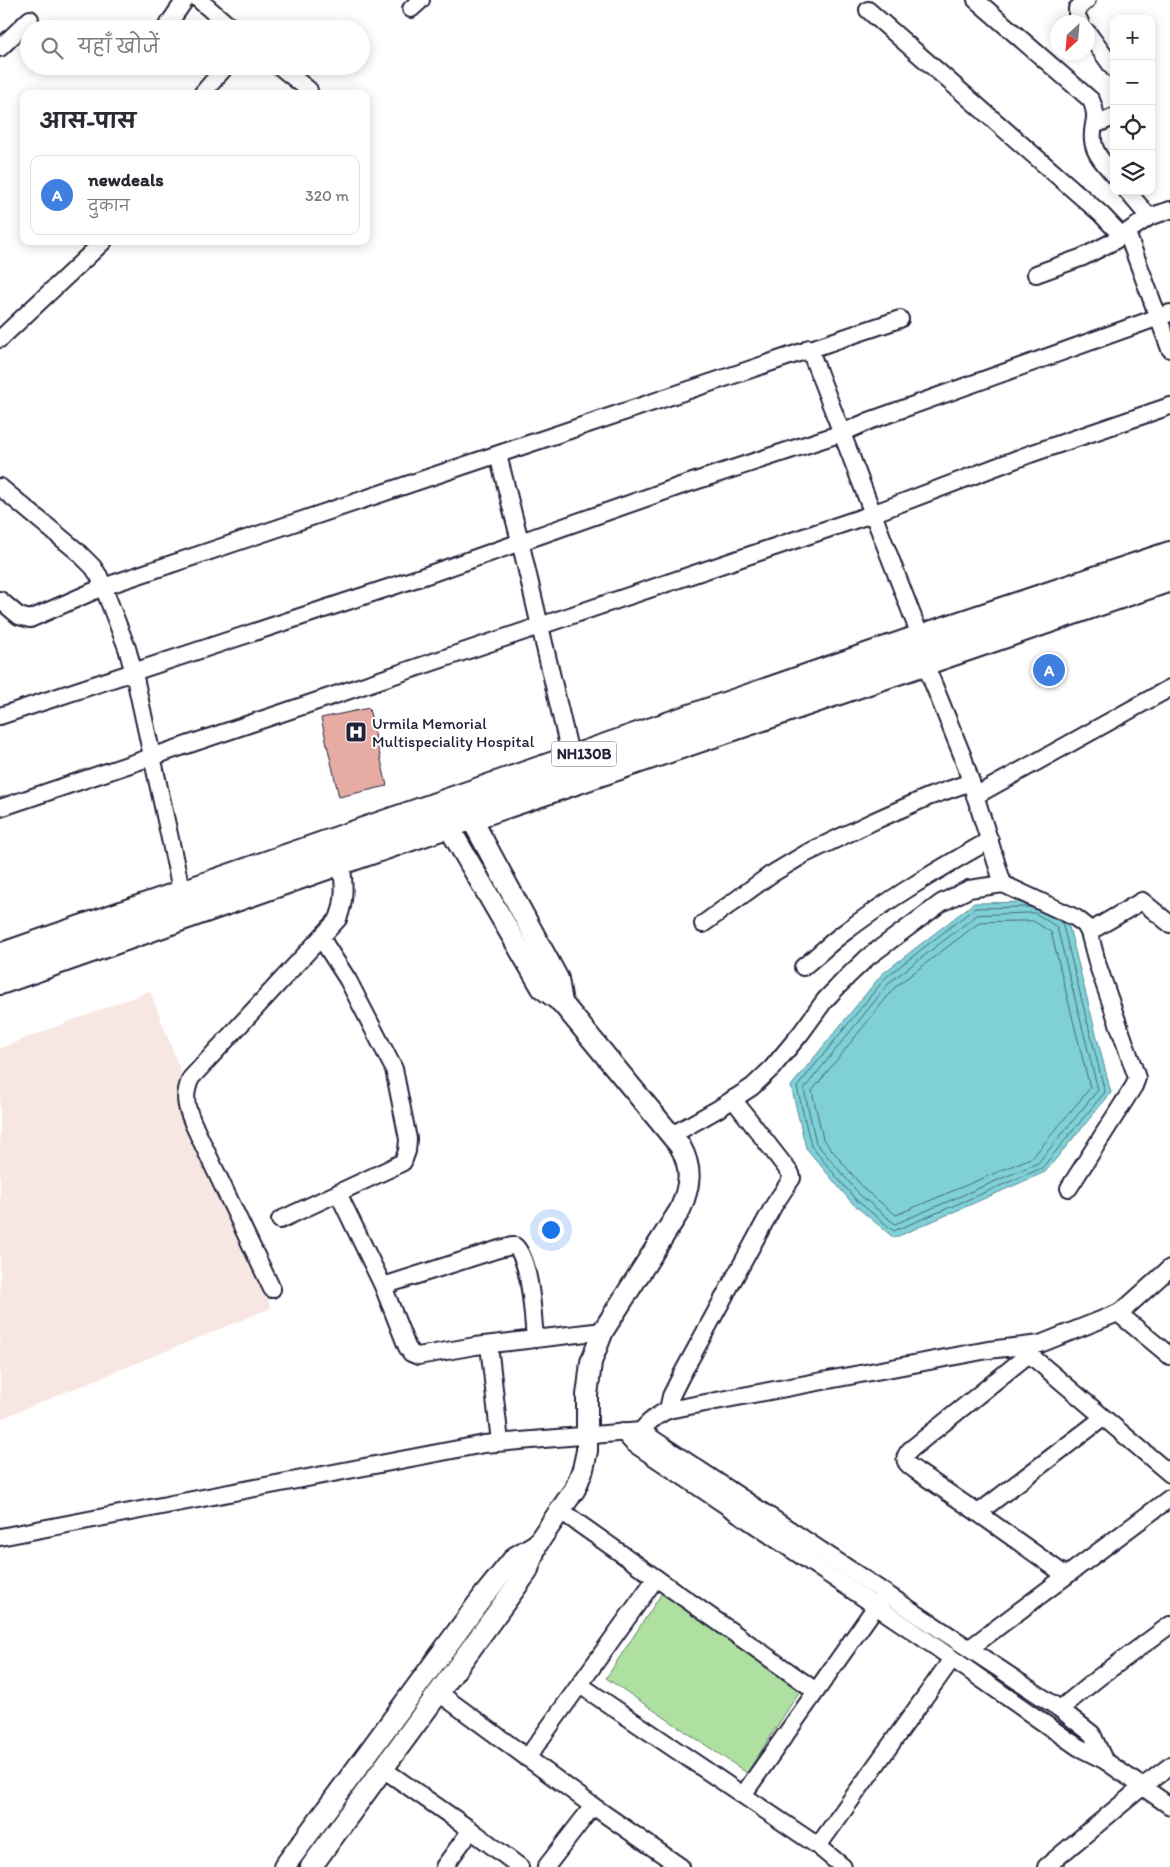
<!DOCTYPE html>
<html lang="hi">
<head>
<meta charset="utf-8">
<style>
	body { margin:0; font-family:Itim,"Playpen Sans Deva",sans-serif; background:#f7f7f7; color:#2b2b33 }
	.controls { position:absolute; right:15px; top:15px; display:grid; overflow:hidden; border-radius:10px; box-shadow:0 2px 12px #0003 }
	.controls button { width:45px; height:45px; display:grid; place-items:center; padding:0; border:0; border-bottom:1px solid #e1e1e2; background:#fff; color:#2b2b33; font:25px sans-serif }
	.compass { position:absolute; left:1050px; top:15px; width:45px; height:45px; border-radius:50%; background:#fff; box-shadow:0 2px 12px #0003; rotate:206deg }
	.you { position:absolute; left:550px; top:1229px; width:18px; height:18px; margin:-12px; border:4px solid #fff; border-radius:50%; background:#1a73e8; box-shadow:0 0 0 8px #1a73e833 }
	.badge { display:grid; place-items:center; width:32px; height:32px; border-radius:50%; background:#b45309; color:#fff; font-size:16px; font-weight:700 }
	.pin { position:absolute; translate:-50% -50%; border:2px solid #fff; box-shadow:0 1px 5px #0006 }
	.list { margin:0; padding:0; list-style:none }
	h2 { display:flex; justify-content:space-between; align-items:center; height:65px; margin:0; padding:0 20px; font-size:21px }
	h2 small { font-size:16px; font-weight:400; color:#7c7c81 }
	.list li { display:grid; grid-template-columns:32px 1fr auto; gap:15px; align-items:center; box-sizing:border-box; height:80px; margin:0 10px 10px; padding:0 10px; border:1px solid #e1e1e2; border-radius:10px }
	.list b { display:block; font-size:19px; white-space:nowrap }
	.list p { margin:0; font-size:16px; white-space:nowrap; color:#7c7c81 }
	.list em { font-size:16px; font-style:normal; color:#7c7c81 }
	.icon { flex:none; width:28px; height:28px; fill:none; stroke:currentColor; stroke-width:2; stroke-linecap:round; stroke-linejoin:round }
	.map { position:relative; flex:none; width:1170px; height:1867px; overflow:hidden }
	.search { position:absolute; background:#fff; box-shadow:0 2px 12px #0003; left:20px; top:20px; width:350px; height:55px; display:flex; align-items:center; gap:12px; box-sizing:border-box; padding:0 18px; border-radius:28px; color:#7c7c81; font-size:19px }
	.panel { position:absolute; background:#fff; box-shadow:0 2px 12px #0003; left:20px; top:90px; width:350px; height:155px; border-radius:10px }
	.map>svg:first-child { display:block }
	.built { fill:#f8e6e3 }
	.green { fill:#aee0a1; stroke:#68816e }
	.water { fill:#7fd1d6; stroke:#5a8b98 }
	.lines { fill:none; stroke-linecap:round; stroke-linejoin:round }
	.shore { stroke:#476879; stroke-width:1 }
	.building { fill:#e6aca3; stroke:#22223b }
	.minor-casing { stroke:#22223b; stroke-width:20 }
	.tertiary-casing { stroke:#22223b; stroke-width:24 }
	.trunk-casing { stroke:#22223b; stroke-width:30 }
	.minor { stroke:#fff; stroke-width:16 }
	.tertiary { stroke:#fff; stroke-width:20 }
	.trunk { stroke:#fff; stroke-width:26 }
	.labels { text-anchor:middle; stroke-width:4; stroke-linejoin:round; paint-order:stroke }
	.shield { fill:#fff; stroke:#646476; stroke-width:1 }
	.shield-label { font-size:15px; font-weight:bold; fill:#22223b }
	.poi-label { font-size:16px; fill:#22223b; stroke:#fff; text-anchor:start }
</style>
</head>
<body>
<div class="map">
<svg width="1170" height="1867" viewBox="0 0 1170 1867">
	<rect width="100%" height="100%" fill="#fff"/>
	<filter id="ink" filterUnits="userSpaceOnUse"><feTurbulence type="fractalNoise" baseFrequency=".02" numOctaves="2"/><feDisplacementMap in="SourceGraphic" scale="10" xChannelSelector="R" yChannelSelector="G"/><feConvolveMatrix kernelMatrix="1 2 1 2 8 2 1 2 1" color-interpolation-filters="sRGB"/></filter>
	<g filter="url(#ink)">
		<path class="built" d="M150 991 271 1308 0 1419V1048Z"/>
		<path class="green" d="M662 1593 803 1686 747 1773 606 1678Z"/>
		<path class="water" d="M1038 902 1067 919 1111 1093 1045 1172 894 1238 852 1203 806 1148 791 1086 882 974 974 903Z"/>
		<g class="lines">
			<g class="shore">
				<path d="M1030 907 975 908 886 977 797 1087 811 1146 855 1199 894 1231 1042 1168 1105 1092 1062 922"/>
				<path d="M1035 913 1057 927 1098 1090 1038 1163 895 1224 860 1195 816 1143 804 1089 890 982 977 915Z"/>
				<path d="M1033 921 1051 932 1090 1088 1033 1157 896 1215 865 1190 823 1139 812 1091 895 987 980 922Z"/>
			</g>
		</g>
		<path class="building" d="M369 708 387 786 339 797 321 718Z"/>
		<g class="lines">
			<g class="minor-casing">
				<g id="minor">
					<path d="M199 0 233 29"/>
					<path d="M976 0 1091 100C1100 119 1091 124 1093 140 1094 154 1105 164 1114 175"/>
					<path d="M411 9 421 0"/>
					<path d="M868 10 1101 214 1122 236"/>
					<path d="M1080 22 1077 16V9L1087 0"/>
					<path d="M165 29 185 0"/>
					<path d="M1088 33 1114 69"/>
					<path d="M0 48 30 19"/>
					<path d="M279 66 309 90"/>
					<path d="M202 94 226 66"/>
					<path d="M1095 125 1114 117"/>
					<path d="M1127 191 1149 217"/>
					<path d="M1127 233 1170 349"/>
					<path d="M1036 274 1083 257 1114 241 1149 217 1170 210"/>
					<path d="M0 339 104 241"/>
					<path d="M809 348 921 638 924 661 963 757 1003 884"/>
					<path d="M498 455 520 541 571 758"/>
					<path d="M0 487 77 551 93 567 99 576 127 648 134 673 182 894"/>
					<path d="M0 600 19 616 30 619 103 587 900 319"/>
					<path d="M0 716 424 576 680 486 842 433 869 421 1170 313"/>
					<path d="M975 796 1170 688"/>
					<path d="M0 808 872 514 1030 454 1170 406"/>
					<path d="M703 924 770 875 805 854 874 821 928 797 971 782"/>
					<path d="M1089 932 1142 901 1170 924"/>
					<path d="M803 967C816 957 828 945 841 935 888 899 939 869 990 840"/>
					<path d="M672 1135 718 1109 752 1087 772 1068 801 1033 825 1000 848 976 868 957 941 903 969 889 1003 884 1076 918 1085 925 1089 932 1098 966 1135 1072 1137 1078 1134 1086 1069 1188"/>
					<path d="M338 1193 383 1286 407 1347 411 1353 418 1356 475 1346 603 1331"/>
					<path d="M280 1220 389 1169 403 1162 407 1151 408 1139 394 1069 348 980 321 938"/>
					<path d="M383 1286 499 1249 512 1246H515C531 1261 533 1318 535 1339"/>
					<path d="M272 1289 197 1132C188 1112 181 1099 191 1078L338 919C346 899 344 882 341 861"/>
					<path d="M1118 1313 1170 1356"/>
					<path d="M489 1345 500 1442"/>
					<path d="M1028 1346 1029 1354 1170 1474"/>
					<path d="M1029 1354 910 1450C900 1461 908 1465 918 1472L978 1513 1065 1575"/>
					<path d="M668 1410 671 1396 681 1376 774 1205 792 1178 791 1174 733 1099"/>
					<path d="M623 1432 633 1443 913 1631 1078 1747 1104 1760 1170 1806"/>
					<path d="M635 1439C645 1425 653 1417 668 1410L988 1350 1040 1344 1118 1313 1129 1305 1170 1268"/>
					<path d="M561 1511 816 1691"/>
					<path d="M978 1513 1103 1418"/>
					<path d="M0 1537 484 1444 641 1431 1060 1709 1092 1734 1104 1760"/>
					<path d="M970 1648 1170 1498"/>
					<path d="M580 1685 818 1846 843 1867"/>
					<path d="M439 1693 593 1806 681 1867"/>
					<path d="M1060 1709 1098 1678 1170 1625"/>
					<path d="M527 1758 656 1578"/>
					<path d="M383 1769 471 1830 520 1867"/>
					<path d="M743 1795 881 1599"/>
					<path d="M818 1846 952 1659"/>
					<path d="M444 1867 471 1830"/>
					<path d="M546 1867 593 1806"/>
					<path d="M1046 1867 1142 1787 1170 1766"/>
				</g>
			</g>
			<g class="tertiary-casing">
				<g id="tertiary">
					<path d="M464 805 558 979 562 1003"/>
					<path d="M284 1867 485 1594 515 1557 537 1544"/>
					<path d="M311 1867 527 1572 537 1544 575 1489 583 1469 587 1451V1395L589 1380 591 1362 603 1331 680 1210C690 1186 693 1169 680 1146L562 1003 542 988 447 824 443 813"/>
				</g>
			</g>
			<g class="trunk-casing">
				<g id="trunk">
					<path d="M0 957 921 638 1170 555"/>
					<path d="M0 981 341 861 1170 578"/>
				</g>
			</g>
			<use href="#minor" class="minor"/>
			<use href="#tertiary" class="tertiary"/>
			<use href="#trunk" class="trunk"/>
		</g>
	</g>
	<defs>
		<g id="hospital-square" transform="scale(1.125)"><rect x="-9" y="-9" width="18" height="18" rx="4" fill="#22223b" stroke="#fff"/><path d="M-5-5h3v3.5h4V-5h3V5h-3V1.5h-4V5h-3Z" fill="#fff"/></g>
	</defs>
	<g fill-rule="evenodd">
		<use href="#hospital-square" x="356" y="732"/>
	</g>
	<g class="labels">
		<rect class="shield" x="551.5" y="741.5" width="65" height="25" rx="4"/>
		<g class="shield-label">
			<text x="584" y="759">NH130B</text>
		</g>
		<g class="poi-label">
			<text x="372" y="729">Urmila Memorial<tspan x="372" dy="18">Multispeciality Hospital</tspan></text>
		</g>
	</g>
</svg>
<div class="controls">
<button>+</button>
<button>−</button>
<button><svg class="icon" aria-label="locate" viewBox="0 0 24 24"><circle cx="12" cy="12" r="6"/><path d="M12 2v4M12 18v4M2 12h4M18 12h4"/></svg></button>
<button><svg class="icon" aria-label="layers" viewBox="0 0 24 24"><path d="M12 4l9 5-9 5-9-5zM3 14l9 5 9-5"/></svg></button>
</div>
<svg class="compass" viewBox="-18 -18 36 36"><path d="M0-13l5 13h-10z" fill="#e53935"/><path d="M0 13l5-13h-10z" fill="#7c7c81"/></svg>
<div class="you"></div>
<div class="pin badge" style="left:1049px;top:670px;background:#3f7fe0">A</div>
<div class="search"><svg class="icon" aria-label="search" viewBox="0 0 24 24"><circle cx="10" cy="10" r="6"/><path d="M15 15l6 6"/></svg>यहाँ खोजें</div>
<section class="panel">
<h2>आस-पास<small></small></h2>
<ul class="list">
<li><span class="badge" style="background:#3f7fe0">A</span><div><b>newdeals</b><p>दुकान</p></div><em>320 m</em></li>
</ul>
</section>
</div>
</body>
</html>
